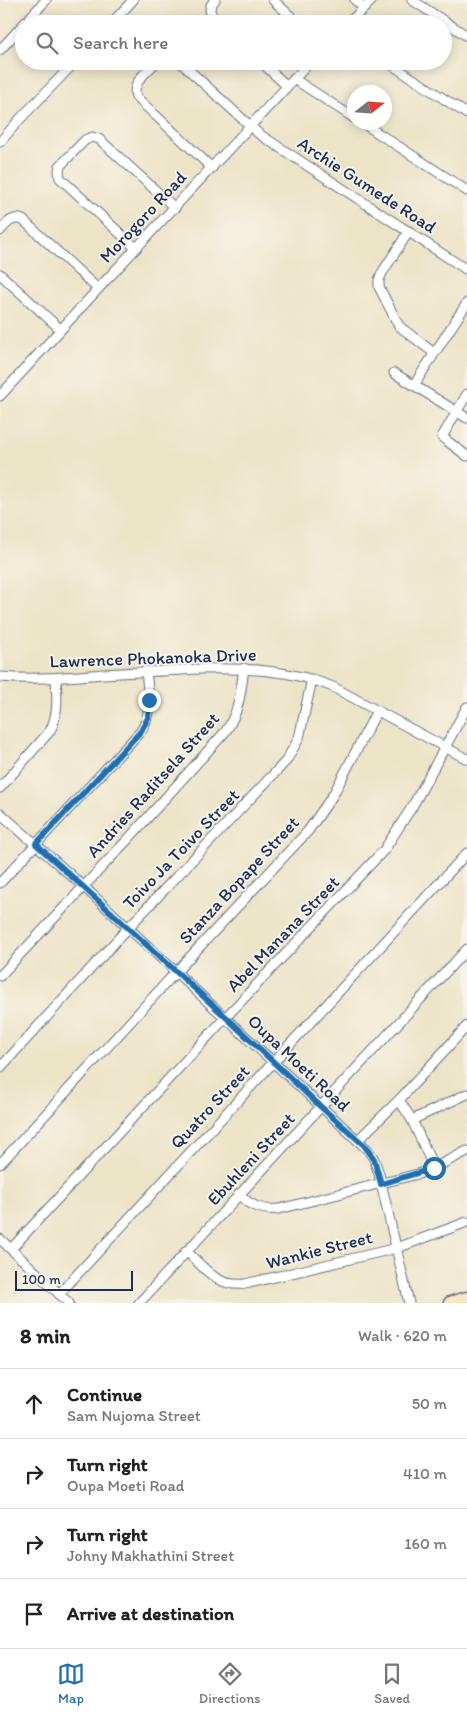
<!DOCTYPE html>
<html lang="en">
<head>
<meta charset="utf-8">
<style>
	body { margin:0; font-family:Itim,sans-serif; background:#f6f6f6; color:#222 }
	.compass { position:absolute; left:347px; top:85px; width:45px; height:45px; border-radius:50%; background:#fff; box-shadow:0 2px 12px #0003; rotate:73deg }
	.scale { position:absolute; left:15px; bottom:12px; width:118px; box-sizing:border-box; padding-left:5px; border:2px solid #1b2f5e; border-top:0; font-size:14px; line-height:18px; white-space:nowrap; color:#1b2f5e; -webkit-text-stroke:4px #f7f3e8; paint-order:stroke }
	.stop { position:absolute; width:15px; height:15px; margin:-11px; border:4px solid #1f6fb2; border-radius:50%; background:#fff }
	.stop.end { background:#1f6fb2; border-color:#fff; box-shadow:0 1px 5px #0008 }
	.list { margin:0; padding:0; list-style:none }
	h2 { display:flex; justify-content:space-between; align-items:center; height:65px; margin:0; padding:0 20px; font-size:21px }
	h2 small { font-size:16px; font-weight:400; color:#767676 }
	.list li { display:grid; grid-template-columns:32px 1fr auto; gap:15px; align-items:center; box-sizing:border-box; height:70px; padding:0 20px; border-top:1px solid #e0e0e0 }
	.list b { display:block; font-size:19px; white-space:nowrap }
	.list p { margin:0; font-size:16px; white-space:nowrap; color:#767676 }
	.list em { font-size:16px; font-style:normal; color:#767676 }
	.icon { flex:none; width:28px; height:28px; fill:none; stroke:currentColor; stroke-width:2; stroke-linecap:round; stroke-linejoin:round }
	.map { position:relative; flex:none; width:467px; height:1303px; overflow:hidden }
	.search { position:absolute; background:#fff; box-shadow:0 2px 12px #0003; left:15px; right:15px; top:15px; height:55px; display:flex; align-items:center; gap:12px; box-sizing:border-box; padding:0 18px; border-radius:28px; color:#767676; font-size:19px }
	.sheet { height:345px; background:#fff }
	nav { display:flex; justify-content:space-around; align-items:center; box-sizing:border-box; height:70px; border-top:1px solid #e0e0e0; background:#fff; font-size:14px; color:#767676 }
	nav a { display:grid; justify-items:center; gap:2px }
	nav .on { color:#1f6fb2 }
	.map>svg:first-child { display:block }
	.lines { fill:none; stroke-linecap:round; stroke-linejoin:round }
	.street-casing { stroke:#646e83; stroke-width:11 }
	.secondary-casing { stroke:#646e83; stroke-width:15 }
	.street { stroke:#fff; stroke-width:9 }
	.secondary { stroke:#fbe6c4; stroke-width:12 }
	.route { stroke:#1f6fb2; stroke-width:6 }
	.labels { text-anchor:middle; stroke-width:4; stroke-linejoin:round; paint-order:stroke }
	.street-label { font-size:18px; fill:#1b2f5e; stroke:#f7f3e8 }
</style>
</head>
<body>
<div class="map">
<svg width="467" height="1303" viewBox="0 0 467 1303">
	<rect width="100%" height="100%" fill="#f7f3e8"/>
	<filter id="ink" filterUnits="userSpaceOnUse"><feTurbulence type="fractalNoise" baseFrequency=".02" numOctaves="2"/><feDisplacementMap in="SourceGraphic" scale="10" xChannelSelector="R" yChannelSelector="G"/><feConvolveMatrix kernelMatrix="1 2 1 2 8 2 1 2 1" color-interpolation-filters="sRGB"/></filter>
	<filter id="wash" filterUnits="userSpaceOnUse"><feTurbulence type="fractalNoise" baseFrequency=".0096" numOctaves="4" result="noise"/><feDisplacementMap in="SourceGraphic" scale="20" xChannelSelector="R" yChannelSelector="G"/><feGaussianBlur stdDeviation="1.12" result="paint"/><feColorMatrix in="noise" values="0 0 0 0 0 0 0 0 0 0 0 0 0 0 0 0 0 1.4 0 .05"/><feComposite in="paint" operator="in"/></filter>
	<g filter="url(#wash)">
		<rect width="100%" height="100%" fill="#ece4c7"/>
	</g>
	<g filter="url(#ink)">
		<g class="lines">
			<g class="street-casing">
				<g id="street">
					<path d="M215 0C205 10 212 16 220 24"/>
					<path d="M273 0 299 24"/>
					<path d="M355 0 364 8"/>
					<path d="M412 0 467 36"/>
					<path d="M24 24 46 0"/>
					<path d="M111 24 133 0"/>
					<path d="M348 24 372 0"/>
					<path d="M0 50 24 24"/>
					<path d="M157 61C148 71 131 82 136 97L212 168"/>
					<path d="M179 61 259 134 467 270"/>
					<path d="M260 61 287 86"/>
					<path d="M386 61 467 114"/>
					<path d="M294 79 354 118"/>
					<path d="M361 122 467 191"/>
					<path d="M0 142 20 119 76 61"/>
					<path d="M0 231C7 223 12 216 23 220L98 289"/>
					<path d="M409 231 382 273 379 280V287L399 326 434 353"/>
					<path d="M136 248 60 178 59 171 60 166 85 140 92 137 99 139 175 208"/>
					<path d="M0 274 60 329"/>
					<path d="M394 373 467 418"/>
					<path d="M414 385 467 303"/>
					<path d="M467 394 442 437 467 456"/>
					<path d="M0 396 98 289 311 61"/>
					<path d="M0 677C34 680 69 677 103 674 135 672 166 671 198 669 244 668 290 669 333 687L467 759"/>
					<path d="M0 788 50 731C59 713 57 697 56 678"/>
					<path d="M0 813 83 886 368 1150 374 1159 379 1174 409 1303"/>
					<path d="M0 883 141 731C153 713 148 692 146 671"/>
					<path d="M0 976 131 836 225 732C239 713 241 691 244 668"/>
					<path d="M0 1068 127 929 286 761 299 738 312 679"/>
					<path d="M399 1100 412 1120 434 1168"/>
					<path d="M412 1120 467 1094"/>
					<path d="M358 1140 399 1100 467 1026"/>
					<path d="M0 1164 176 972 308 831 333 795 377 711"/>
					<path d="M239 1194C251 1206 262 1211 279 1209L418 1174 434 1168 467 1151"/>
					<path d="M0 1239 69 1303"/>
					<path d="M11 1249 226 1017 384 850 412 807 467 707"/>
					<path d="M186 1251C206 1269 216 1287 245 1284L397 1248 467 1222"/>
					<path d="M59 1294 467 853"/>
					<path d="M139 1303 467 949"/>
				</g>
			</g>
			<g class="secondary-casing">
				<path id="secondary" d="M450 1303 467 1298"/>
			</g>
			<use href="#street" class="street"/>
			<use href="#secondary" class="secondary"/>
		</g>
	</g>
	<g class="lines" filter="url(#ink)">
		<path class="route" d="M149 700 148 718 141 731 36 844 226 1017 321 1107 364 1145 374 1159 381 1184 434 1168"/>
	</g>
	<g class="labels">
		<g class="street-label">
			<text transform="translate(367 185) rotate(33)" y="6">Archie Gumede Road</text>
			<text transform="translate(143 217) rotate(-47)" y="6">Morogoro Road</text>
			<text transform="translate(153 658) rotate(-2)" y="6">Lawrence Phokanoka Drive</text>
			<text transform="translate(153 785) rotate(-48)" y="6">Andries Raditsela Street</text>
			<text transform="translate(181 849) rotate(-46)" y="6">Toivo Ja Toivo Street</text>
			<text transform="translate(239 880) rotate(-47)" y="6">Stanza Bopape Street</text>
			<text transform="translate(283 934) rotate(-46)" y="6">Abel Manana Street</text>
			<text transform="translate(299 1063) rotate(43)" y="6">Oupa Moeti Road</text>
			<text transform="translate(210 1107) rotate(-47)" y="6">Quatro Street</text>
			<text transform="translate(251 1159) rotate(-47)" y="6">Ebuhleni Street</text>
			<text transform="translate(319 1250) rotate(-14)" y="6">Wankie Street</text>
		</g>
	</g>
</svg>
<svg class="compass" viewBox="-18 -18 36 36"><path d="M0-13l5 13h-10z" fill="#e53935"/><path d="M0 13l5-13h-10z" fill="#767676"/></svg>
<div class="scale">100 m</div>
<div class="stop" style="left:434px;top:1168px"></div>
<div class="stop end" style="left:149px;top:700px"></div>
<div class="search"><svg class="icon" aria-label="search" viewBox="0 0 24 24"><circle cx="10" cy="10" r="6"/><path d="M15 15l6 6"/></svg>Search here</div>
</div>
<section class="sheet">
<h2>8 min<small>Walk · 620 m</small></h2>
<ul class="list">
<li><svg class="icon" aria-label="ahead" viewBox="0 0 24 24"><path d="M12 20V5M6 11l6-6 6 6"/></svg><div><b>Continue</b><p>Sam Nujoma Street</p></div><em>50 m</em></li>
<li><svg class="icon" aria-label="right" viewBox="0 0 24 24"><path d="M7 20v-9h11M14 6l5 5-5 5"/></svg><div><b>Turn right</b><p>Oupa Moeti Road</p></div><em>410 m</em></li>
<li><svg class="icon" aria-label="right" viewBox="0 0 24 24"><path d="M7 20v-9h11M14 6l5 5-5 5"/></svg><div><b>Turn right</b><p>Johny Makhathini Street</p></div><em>160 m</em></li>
<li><svg class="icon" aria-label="arrive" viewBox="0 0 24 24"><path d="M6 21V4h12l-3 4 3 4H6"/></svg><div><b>Arrive at destination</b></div></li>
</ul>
</section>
<nav>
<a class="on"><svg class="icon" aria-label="map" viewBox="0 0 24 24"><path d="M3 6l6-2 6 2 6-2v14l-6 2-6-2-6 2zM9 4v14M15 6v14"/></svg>Map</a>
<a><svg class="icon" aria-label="directions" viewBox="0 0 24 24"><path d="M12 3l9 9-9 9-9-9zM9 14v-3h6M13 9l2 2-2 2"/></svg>Directions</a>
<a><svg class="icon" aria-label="saved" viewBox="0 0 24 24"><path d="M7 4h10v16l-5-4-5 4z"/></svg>Saved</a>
</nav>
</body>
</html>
